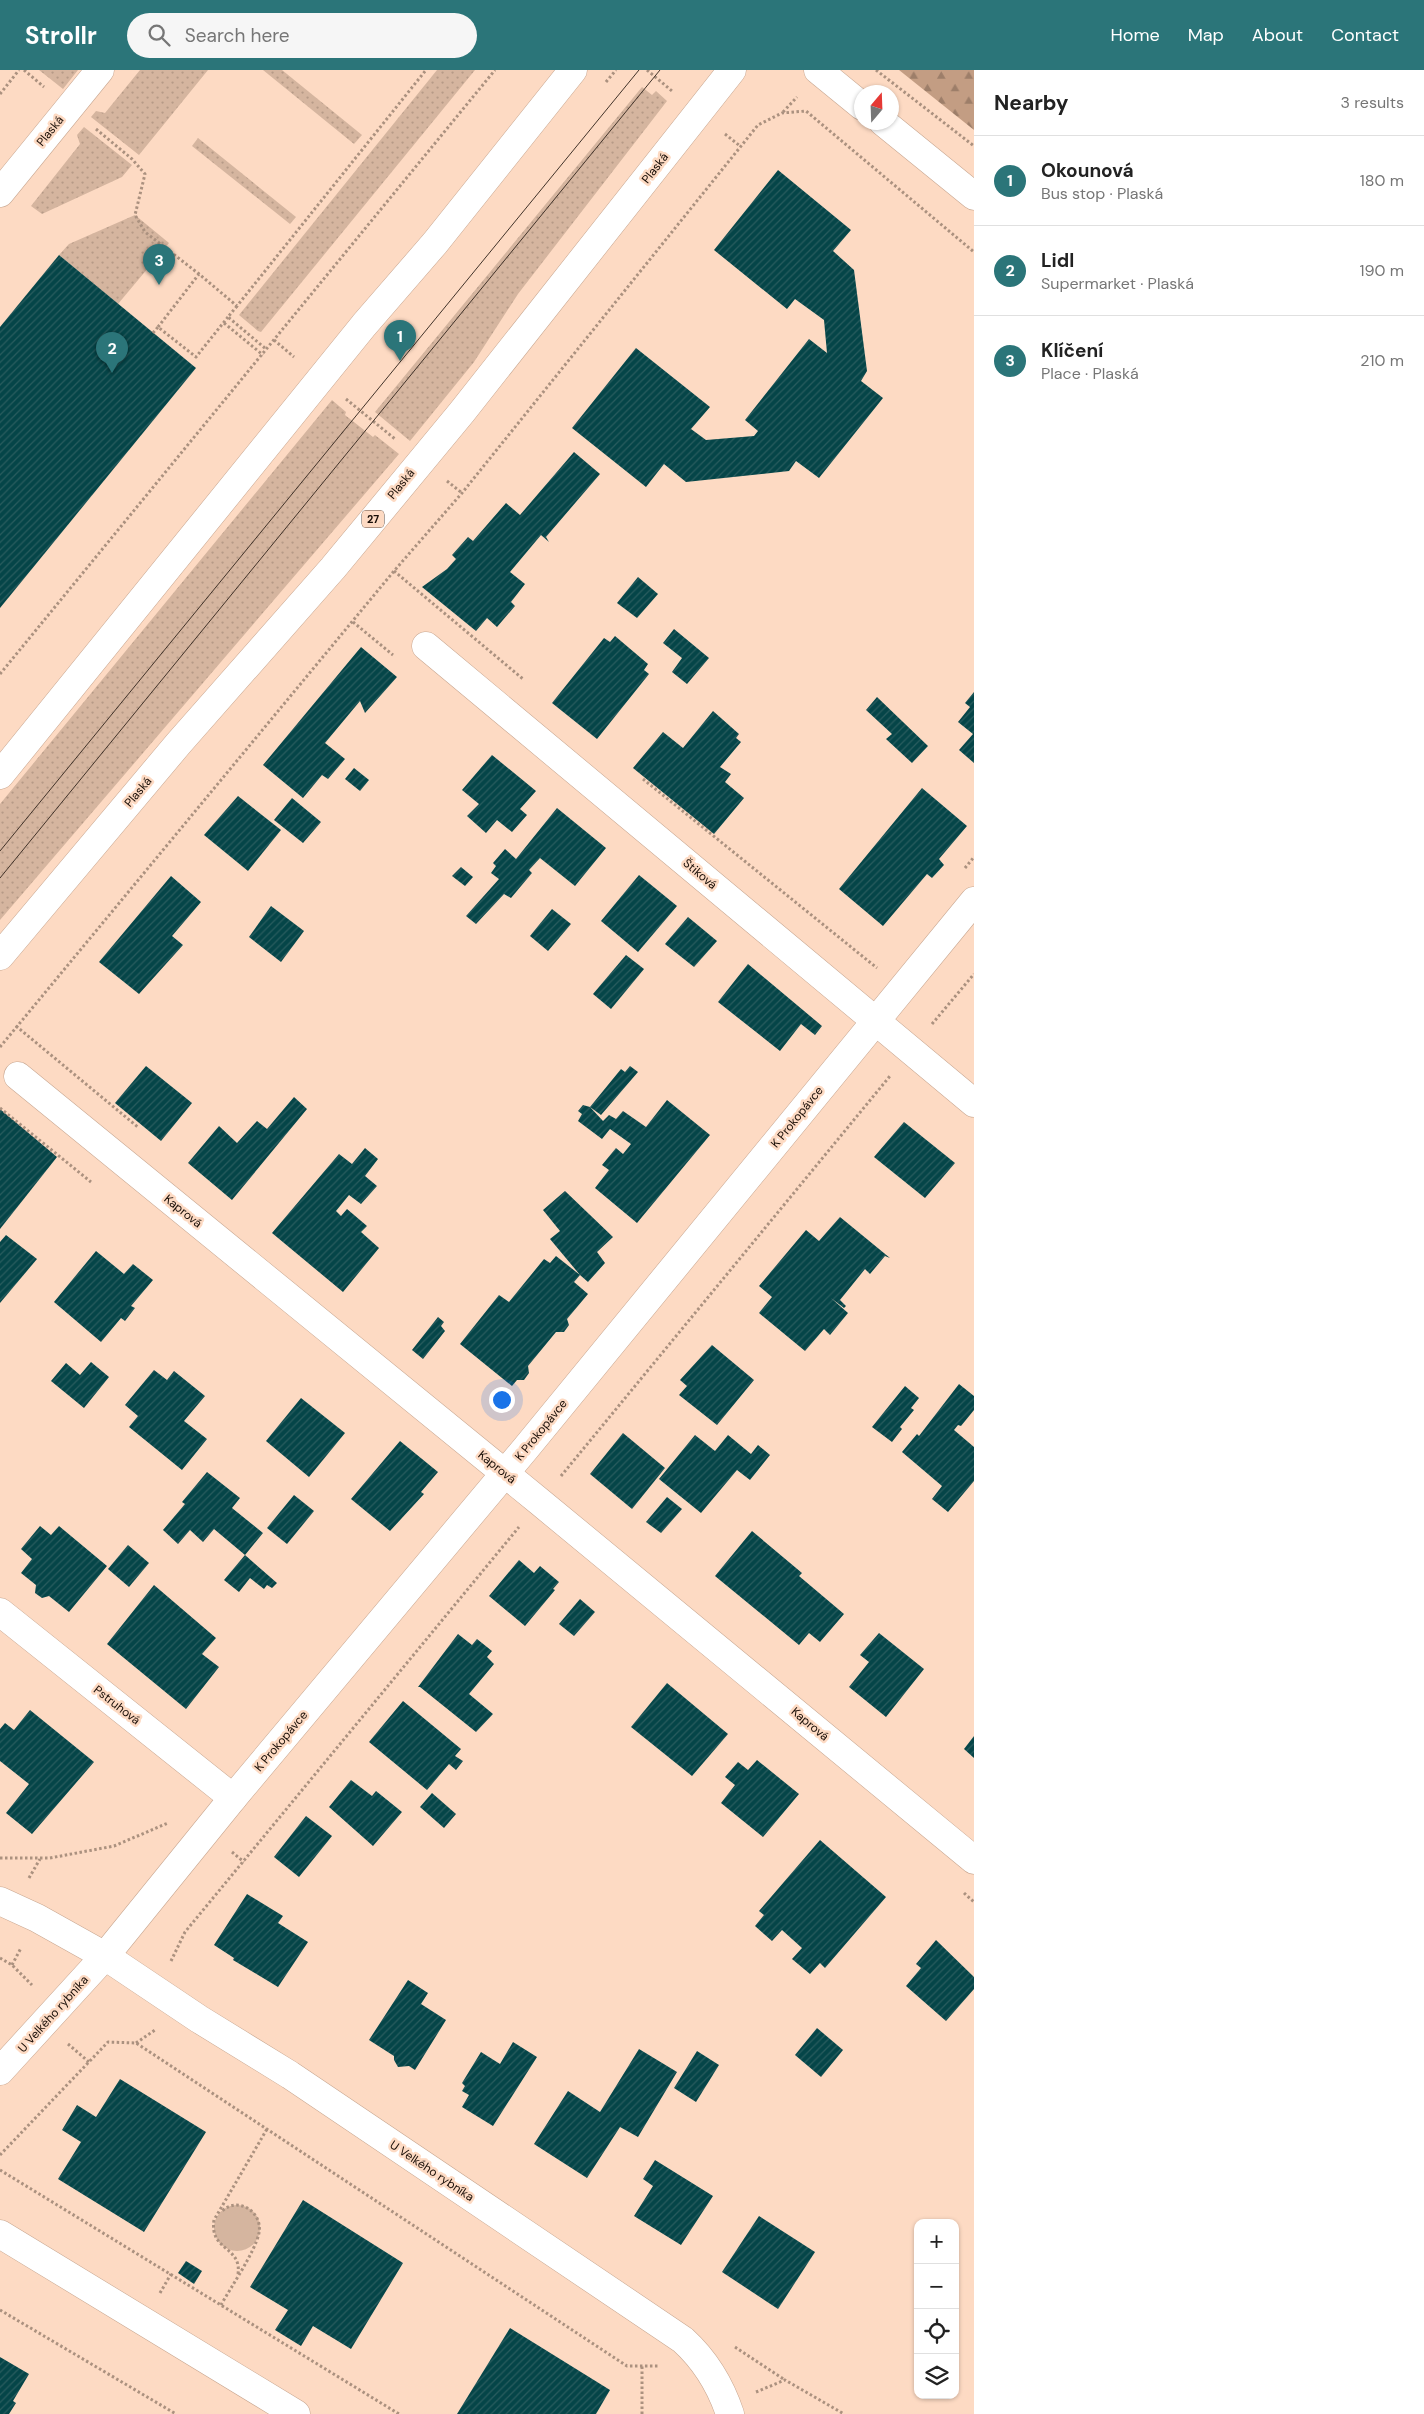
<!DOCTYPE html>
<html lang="en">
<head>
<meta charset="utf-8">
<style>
	body { margin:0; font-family:"DM Sans",sans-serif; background:#f6f6f6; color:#222 }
	.controls { position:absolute; right:15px; bottom:15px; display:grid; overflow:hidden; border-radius:10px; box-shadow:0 1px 4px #0004 }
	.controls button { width:45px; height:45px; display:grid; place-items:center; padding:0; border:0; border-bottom:1px solid #e0e0e0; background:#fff; color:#222; font:25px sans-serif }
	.compass { position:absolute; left:854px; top:15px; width:45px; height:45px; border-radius:50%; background:#fff; box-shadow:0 1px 4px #0004; rotate:19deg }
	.you { position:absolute; left:501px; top:1329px; width:18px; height:18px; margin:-12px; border:4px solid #fff; border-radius:50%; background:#1a73e8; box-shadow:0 0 0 8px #1a73e833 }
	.badge { display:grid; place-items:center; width:32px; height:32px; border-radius:50%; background:#2b7579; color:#fff; font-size:16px; font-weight:700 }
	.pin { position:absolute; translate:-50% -41px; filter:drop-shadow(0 1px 2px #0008) }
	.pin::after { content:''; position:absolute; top:26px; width:18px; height:15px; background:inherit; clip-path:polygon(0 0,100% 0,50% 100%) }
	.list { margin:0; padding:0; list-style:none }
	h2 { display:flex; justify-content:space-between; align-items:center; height:65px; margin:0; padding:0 20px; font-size:21px }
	h2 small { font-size:16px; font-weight:400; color:#767676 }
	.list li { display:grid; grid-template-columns:32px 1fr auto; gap:15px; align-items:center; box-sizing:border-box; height:90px; padding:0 20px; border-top:1px solid #e0e0e0 }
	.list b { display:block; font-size:19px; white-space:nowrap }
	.list p { margin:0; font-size:16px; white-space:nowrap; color:#767676 }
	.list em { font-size:16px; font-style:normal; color:#767676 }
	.icon { flex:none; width:28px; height:28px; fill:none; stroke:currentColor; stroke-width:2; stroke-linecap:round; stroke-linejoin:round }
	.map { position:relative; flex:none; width:974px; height:2344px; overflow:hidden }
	header { display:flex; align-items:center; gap:30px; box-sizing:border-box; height:70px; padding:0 25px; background:#2b7579; color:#fff }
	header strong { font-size:24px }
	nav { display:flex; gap:28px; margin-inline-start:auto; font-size:18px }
	.search { width:350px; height:45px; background:#f6f6f6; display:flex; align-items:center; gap:12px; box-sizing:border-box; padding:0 18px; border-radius:28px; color:#767676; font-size:19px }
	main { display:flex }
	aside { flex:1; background:#fff }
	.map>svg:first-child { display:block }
	.grass { fill:url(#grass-dots) }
	.forest { fill:url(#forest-firs) }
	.garden { fill:#d5b59f }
	.building { fill:url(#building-hatch) }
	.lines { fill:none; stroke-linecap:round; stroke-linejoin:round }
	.minor-casing { stroke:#c8a791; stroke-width:29 }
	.primary-casing { stroke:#c8a791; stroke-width:29 }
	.path { stroke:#ab917f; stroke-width:3; stroke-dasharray:2.5 2.5; stroke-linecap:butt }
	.minor { stroke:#fff; stroke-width:28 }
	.primary { stroke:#fff; stroke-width:28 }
	.tram { stroke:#423329; stroke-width:1 }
	.labels { text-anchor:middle; stroke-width:5; stroke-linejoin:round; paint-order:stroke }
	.shield { fill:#fddac3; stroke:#5d4a3f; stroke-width:1 }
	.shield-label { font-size:11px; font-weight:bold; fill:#180d06 }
	.street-label { font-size:12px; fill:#180d06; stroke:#fddac3 }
</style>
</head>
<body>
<header>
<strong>Strollr</strong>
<div class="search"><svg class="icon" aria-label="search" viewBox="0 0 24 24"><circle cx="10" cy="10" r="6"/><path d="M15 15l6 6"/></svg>Search here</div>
<nav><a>Home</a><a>Map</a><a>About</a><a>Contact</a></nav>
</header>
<main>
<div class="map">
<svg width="974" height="2344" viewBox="0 0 974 2344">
	<defs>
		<pattern id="grass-dots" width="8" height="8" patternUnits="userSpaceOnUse" patternTransform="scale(1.25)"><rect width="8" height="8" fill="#d5b59f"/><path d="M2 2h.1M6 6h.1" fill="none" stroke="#b69a87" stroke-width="1.8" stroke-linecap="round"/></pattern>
		<pattern id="forest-firs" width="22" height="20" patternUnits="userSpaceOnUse" patternTransform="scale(1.25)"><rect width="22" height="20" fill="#c39d83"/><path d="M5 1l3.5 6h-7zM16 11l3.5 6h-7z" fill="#9d7e69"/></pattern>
		<pattern id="building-hatch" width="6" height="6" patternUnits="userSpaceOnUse" patternTransform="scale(1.25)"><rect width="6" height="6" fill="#054548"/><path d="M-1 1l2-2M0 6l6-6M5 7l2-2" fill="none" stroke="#295c5e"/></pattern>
	</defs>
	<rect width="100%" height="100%" fill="#fddac3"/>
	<g class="grass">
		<path d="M39 0H78L63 19Z"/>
		<path d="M140 0H208L139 85 91 47 96 41 105 43Z"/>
		<path d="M263 0H282L362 65 354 74Z"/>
		<path d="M437 0H475L261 262 258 261 239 245Z"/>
		<path d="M642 17 652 25 656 21 667 31 518 224 474 292 410 371 375 342Z"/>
		<path d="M84 57 132 95 122 107 42 144 31 136 80 74 77 65Z"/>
		<path d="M198 68 296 147 290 154 192 76Z"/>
		<path d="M135 145 169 173 118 234 59 185 69 174Z"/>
		<path d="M332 330 346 342 345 345 373 367 375 365 399 384 0 850V734Z"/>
	</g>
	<path class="forest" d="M899 0H974V60Z"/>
	<circle class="garden" cx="237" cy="2158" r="23"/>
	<g class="building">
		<path d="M778 100 851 160 833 181 854 200 867 301 861 311 883 328 819 408 796 391 789 401 686 412 664 394 646 417 572 358 636 278 710 337 691 359 706 370 754 366 758 361 745 350 809 269 827 283 824 250 795 229 787 239 714 180Z"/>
		<path d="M59 185 196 298 0 538V257Z"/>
		<path d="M574 382 600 404 546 467 549 472 541 465 510 502 525 514 511 532 515 536 497 557 487 548 476 561 422 517 447 499 456 489 452 485 468 467 473 471 506 433 520 445Z"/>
		<path d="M638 507 658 524 637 548 617 533Z"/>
		<path d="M674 559 709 588 687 614 672 602 682 588 663 573Z"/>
		<path d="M615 566 648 594 644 600 649 604 597 669 552 633 604 568 610 572Z"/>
		<path d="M361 577 397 607 365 643 360 631 325 673 345 689 328 709 322 705 303 728 263 695Z"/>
		<path d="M974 622V693L959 680 973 664 958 652 970 637 965 633Z"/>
		<path d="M877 627 928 676 912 693 886 669 892 664 866 640Z"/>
		<path d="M713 641 739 664 736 668 741 672 720 697 731 704 725 712 744 728 714 764 633 698 663 662 683 678Z"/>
		<path d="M492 685 536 721 520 739 527 745 512 762 497 750 486 763 467 746 479 734 462 720Z"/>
		<path d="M354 698 369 710 360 721 345 709Z"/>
		<path d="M922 718 967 756 939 789 944 795 932 808 927 804 883 856 839 819Z"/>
		<path d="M238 726 281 760 248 801 204 765Z"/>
		<path d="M292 728 321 752 303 773 274 750Z"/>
		<path d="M557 738 606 778 575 816 540 788 529 800 532 803 511 828 504 824 476 854 466 846 499 809 491 803 496 796 493 793 505 779 516 789Z"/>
		<path d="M461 797 473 807 465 816 452 806Z"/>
		<path d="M639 805 677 836 638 882 601 851Z"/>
		<path d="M171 806 201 832 172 866 183 875 139 924 99 892Z"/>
		<path d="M271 836 304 861 281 892 249 867Z"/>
		<path d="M552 839 571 854 548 881 530 866Z"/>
		<path d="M688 847 717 871 694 897 665 874Z"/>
		<path d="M626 885 644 899 611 939 593 924Z"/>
		<path d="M748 894 822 956 815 965 801 954 780 981 718 932Z"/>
		<path d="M146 996 192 1033 161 1071 115 1033Z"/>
		<path d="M630 996 638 1002 601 1045 590 1037 603 1051 609 1045 616 1049 623 1041 646 1057 667 1030 710 1065 637 1153 595 1118 609 1100 602 1095 616 1078 623 1084 631 1074 610 1059 602 1069 578 1051 582 1044 578 1041 583 1035 590 1037 621 999 625 1002Z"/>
		<path d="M294 1027 307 1039 232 1130 188 1093 219 1056 237 1073 257 1051 267 1059Z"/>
		<path d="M0 1039 57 1087 0 1159Z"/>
		<path d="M904 1052 955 1093 925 1128 874 1087Z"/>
		<path d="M365 1078 378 1089 365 1106 377 1116 361 1134 349 1125 336 1141 341 1146 347 1139 367 1156 361 1162 379 1178 343 1222 272 1163 339 1084 352 1094Z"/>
		<path d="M565 1121 613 1167 597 1182 605 1193 588 1212 580 1205 574 1212 588 1224 567 1249 569 1255 564 1262H556L528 1296 529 1303 524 1310H517L512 1316 460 1274 499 1225 509 1232 544 1189 550 1193 556 1186 580 1205 550 1169 560 1161 543 1140Z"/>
		<path d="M840 1147 890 1188 885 1186 870 1204 865 1199 840 1230 846 1236 844 1238 831 1228 848 1243 830 1265 824 1259 805 1281 759 1243 772 1227 759 1216 806 1160 819 1171Z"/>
		<path d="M6 1165 37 1189 0 1233V1172Z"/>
		<path d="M96 1181 124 1204 133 1194 153 1210 131 1236 135 1238 125 1251 121 1248 101 1272 54 1232Z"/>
		<path d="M438 1247 444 1252 441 1256 445 1261 423 1289 412 1280Z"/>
		<path d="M712 1275 754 1310 717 1355 679 1325 687 1316 680 1310Z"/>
		<path d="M91 1292 109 1307 84 1338 51 1311 66 1293 80 1305Z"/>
		<path d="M154 1300 167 1310 174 1301 205 1326 184 1351 207 1369 182 1400 129 1357 138 1346 125 1335Z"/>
		<path d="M959 1314 974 1326V1340L961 1356 958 1355 954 1360 974 1377V1411L948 1442 932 1429 942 1416 902 1382 917 1364 919 1366Z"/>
		<path d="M905 1316 919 1328 911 1338 914 1340 900 1357 902 1359 892 1372 872 1357Z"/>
		<path d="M301 1328 345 1363 309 1407 266 1371Z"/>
		<path d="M623 1363 665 1398 632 1439 590 1404Z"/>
		<path d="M695 1365 715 1381 728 1365 751 1384 758 1375 770 1385 750 1410 737 1400 701 1443 659 1409Z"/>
		<path d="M400 1371 438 1402 421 1422 424 1424 390 1461 351 1429Z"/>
		<path d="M207 1402 240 1428 232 1438 263 1463 245 1485 214 1459 203 1472 190 1460 178 1474 163 1460 185 1434 182 1432Z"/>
		<path d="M294 1425 314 1441 287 1474 267 1458Z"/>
		<path d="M667 1427 682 1439 661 1463 646 1452Z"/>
		<path d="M40 1456 51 1465 59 1456 107 1496 69 1542 49 1526 42 1528 35 1523 36 1515 21 1503 32 1489 21 1479Z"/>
		<path d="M752 1461 802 1503 799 1506 844 1544 820 1572 809 1563 799 1575 715 1506Z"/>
		<path d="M128 1475 149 1493 129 1517 108 1499Z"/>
		<path d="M245 1485 277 1513 272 1518 267 1515 264 1519 250 1508 239 1522 224 1510Z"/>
		<path d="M519 1490 534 1503 540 1496 559 1512 553 1519 555 1520 525 1556 489 1526Z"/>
		<path d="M154 1515 216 1568 202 1584 219 1597 186 1639 107 1574Z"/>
		<path d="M580 1529 595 1542 574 1566 559 1554Z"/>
		<path d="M879 1563 924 1599 886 1647 849 1617 869 1592 860 1585Z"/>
		<path d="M458 1564 472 1575 477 1569 492 1581 487 1587 494 1594 469 1624 493 1644 476 1662 420 1617H418Z"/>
		<path d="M667 1613 728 1664 692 1706 631 1657Z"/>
		<path d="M403 1631 461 1679 455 1686 463 1691 456 1700 449 1694 427 1720 369 1672Z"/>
		<path d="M30 1640 94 1692 32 1764 6 1743 29 1714 0 1691V1659L5 1653 14 1660Z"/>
		<path d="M974 1666V1688L964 1679Z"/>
		<path d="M757 1690 799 1724 763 1767 721 1733 735 1715 725 1707 738 1692 748 1700Z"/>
		<path d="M351 1710 372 1726 376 1721 402 1742 373 1776 329 1737Z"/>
		<path d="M432 1723 456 1744 444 1758 420 1737Z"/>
		<path d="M306 1746 332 1766 299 1807 274 1787Z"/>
		<path d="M820 1770 886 1827 825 1898 820 1893 810 1904 792 1889 802 1878 782 1860 772 1871 755 1856 764 1845 759 1841Z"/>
		<path d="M247 1824 283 1846 278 1853 308 1872 278 1917 233 1890 234 1888 214 1875Z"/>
		<path d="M936 1870 974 1907V1919L946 1951 906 1916 921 1898 916 1894Z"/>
		<path d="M408 1910 428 1923 421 1934 446 1950 415 2000 409 1996 398 1997 394 1990V1986L369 1970Z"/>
		<path d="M817 1958 843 1980 821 2007 795 1985Z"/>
		<path d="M513 1972 537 1987 493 2056 462 2037 469 2025 462 2021 465 2016 462 2013 481 1982 500 1994Z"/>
		<path d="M639 1979 677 2002 638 2067 620 2057 587 2108 534 2074 568 2021 600 2042Z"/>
		<path d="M697 1981 719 1995 696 2032 674 2018Z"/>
		<path d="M120 2009 206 2062 144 2162 58 2109 81 2072 62 2060 77 2035 96 2047Z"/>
		<path d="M655 2090 713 2126 681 2175 634 2146 653 2116 643 2109Z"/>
		<path d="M303 2130 403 2193 351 2279 313 2256 301 2276 275 2260 288 2240 250 2217Z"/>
		<path d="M759 2146 815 2182 778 2239 722 2202Z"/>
		<path d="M186 2191 202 2201 194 2214 178 2203Z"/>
		<path d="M510 2258 610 2320 596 2344H457Z"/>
		<path d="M0 2287 29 2304 13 2331 16 2333 9 2344H0Z"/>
	</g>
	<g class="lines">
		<g class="minor-casing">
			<g id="minor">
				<path d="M818 0 862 36"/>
				<path d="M883 52 974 126"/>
				<path d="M0 123 100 0"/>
				<path d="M426 576 974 1033"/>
				<path d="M18 1006 540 1432 974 1790"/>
				<path d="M0 1542 233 1728"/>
				<path d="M0 1831 37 1848 105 1886 199 1949 290 2005 683 2270C706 2291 720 2314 730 2344"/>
				<path d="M0 2001 105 1886 233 1728 526 1378 974 831"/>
				<path d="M0 2164 296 2344"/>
			</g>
		</g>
		<g class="primary-casing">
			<g id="primary">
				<path d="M0 705 364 255 435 173 573 0"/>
				<path d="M0 886 178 674 333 498 462 342 732 0"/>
			</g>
		</g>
		<g class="path">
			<path d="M24 0 44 17"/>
			<path d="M647 0 672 21"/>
			<path d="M876 0 974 76"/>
			<path d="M606 12 616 0"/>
			<path d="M0 24 19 0"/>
			<path d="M783 42 797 27"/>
			<path d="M96 59 132 89 145 104 135 145 145 162 199 204"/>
			<path d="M725 64 740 76"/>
			<path d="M237 236 228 247 266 279"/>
			<path d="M224 253 263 285"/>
			<path d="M158 257 199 204 237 236 426 0"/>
			<path d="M153 263 158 257 196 287 228 247"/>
			<path d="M274 270 294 287"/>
			<path d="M346 329 395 369"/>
			<path d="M447 411 462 423"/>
			<path d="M394 501 523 609"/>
			<path d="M353 552 393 585"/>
			<path d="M0 604 495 0"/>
			<path d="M643 709 877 898"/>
			<path d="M965 798 974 787"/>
			<path d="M932 954 974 904"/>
			<path d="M16 956 139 1058"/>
			<path d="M0 977 394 501 462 423 758 55 782 43 806 41 974 182"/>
			<path d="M0 1038 91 1112"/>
			<path d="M561 1406 890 1006"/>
			<path d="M232 1782 244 1792"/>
			<path d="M0 1788H50L114 1776 168 1753"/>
			<path d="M29 1808 40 1789"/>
			<path d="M964 1823 974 1832"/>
			<path d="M0 1888 12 1895 32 1915"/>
			<path d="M171 1891 185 1862 519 1457"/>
			<path d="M12 1895 21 1878"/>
			<path d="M136 1973 155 1960"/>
			<path d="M68 1974 89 1992"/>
			<path d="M0 2085 108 1972 136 1973 627 2296H659"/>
			<path d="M0 2100 399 2344"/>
			<path d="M238 2204C242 2176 209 2181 214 2150L267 2059"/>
			<path d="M160 2223 171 2204"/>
			<path d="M221 2235C231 2217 255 2182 259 2163 263 2142 238 2126 222 2141"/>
			<path d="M0 2240 176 2344"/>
			<path d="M735 2277 785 2310"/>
			<path d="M756 2322 785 2310 844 2344"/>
			<path d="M642 2344V2296"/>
		</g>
		<use href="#minor" class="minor"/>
		<use href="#primary" class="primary"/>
		<g class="tram">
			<path d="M0 781 639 0"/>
			<path d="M0 808 660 0"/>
		</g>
	</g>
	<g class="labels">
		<rect class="shield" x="362" y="440.5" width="22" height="17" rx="4"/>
		<g class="shield-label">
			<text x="373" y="453">27</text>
		</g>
		<g class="street-label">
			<text transform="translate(50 61) rotate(-51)" y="4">Plaská</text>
			<text transform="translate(655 98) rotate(-52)" y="4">Plaská</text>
			<text transform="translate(401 414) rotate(-51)" y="4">Plaská</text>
			<text transform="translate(138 722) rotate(-50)" y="4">Plaská</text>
			<text transform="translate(700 804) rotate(40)" y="4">Štiková</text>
			<text transform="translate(797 1047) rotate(-51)" y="4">K Prokopávce</text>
			<text transform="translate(183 1141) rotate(39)" y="4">Kaprová</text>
			<text transform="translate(541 1360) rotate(-51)" y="4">K Prokopávce</text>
			<text transform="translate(497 1397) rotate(39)" y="4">Kaprová</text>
			<text transform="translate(117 1635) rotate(38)" y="4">Pstruhová</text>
			<text transform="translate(810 1654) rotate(40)" y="4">Kaprová</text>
			<text transform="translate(281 1671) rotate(-50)" y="4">K Prokopávce</text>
			<text transform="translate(53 1944) rotate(-48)" y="4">U Velkého rybníka</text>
			<text transform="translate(432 2101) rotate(34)" y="4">U Velkého rybníka</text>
		</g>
	</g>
</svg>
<div class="controls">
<button>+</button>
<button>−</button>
<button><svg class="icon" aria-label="locate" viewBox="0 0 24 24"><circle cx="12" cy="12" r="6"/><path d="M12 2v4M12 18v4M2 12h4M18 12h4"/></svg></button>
<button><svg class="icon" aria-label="layers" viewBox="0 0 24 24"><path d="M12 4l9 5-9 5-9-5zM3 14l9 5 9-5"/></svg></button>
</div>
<svg class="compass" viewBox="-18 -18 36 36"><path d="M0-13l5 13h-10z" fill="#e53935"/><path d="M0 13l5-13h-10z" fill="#767676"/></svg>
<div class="you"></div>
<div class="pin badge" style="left:400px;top:291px">1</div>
<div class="pin badge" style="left:112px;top:303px">2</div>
<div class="pin badge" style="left:159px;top:215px">3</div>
</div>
<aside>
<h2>Nearby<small>3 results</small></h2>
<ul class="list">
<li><span class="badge">1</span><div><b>Okounová</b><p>Bus stop · Plaská</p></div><em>180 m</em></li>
<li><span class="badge">2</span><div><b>Lidl</b><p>Supermarket · Plaská</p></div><em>190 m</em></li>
<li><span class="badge">3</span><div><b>Klíčení</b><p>Place · Plaská</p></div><em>210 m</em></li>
</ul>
</aside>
</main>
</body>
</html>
